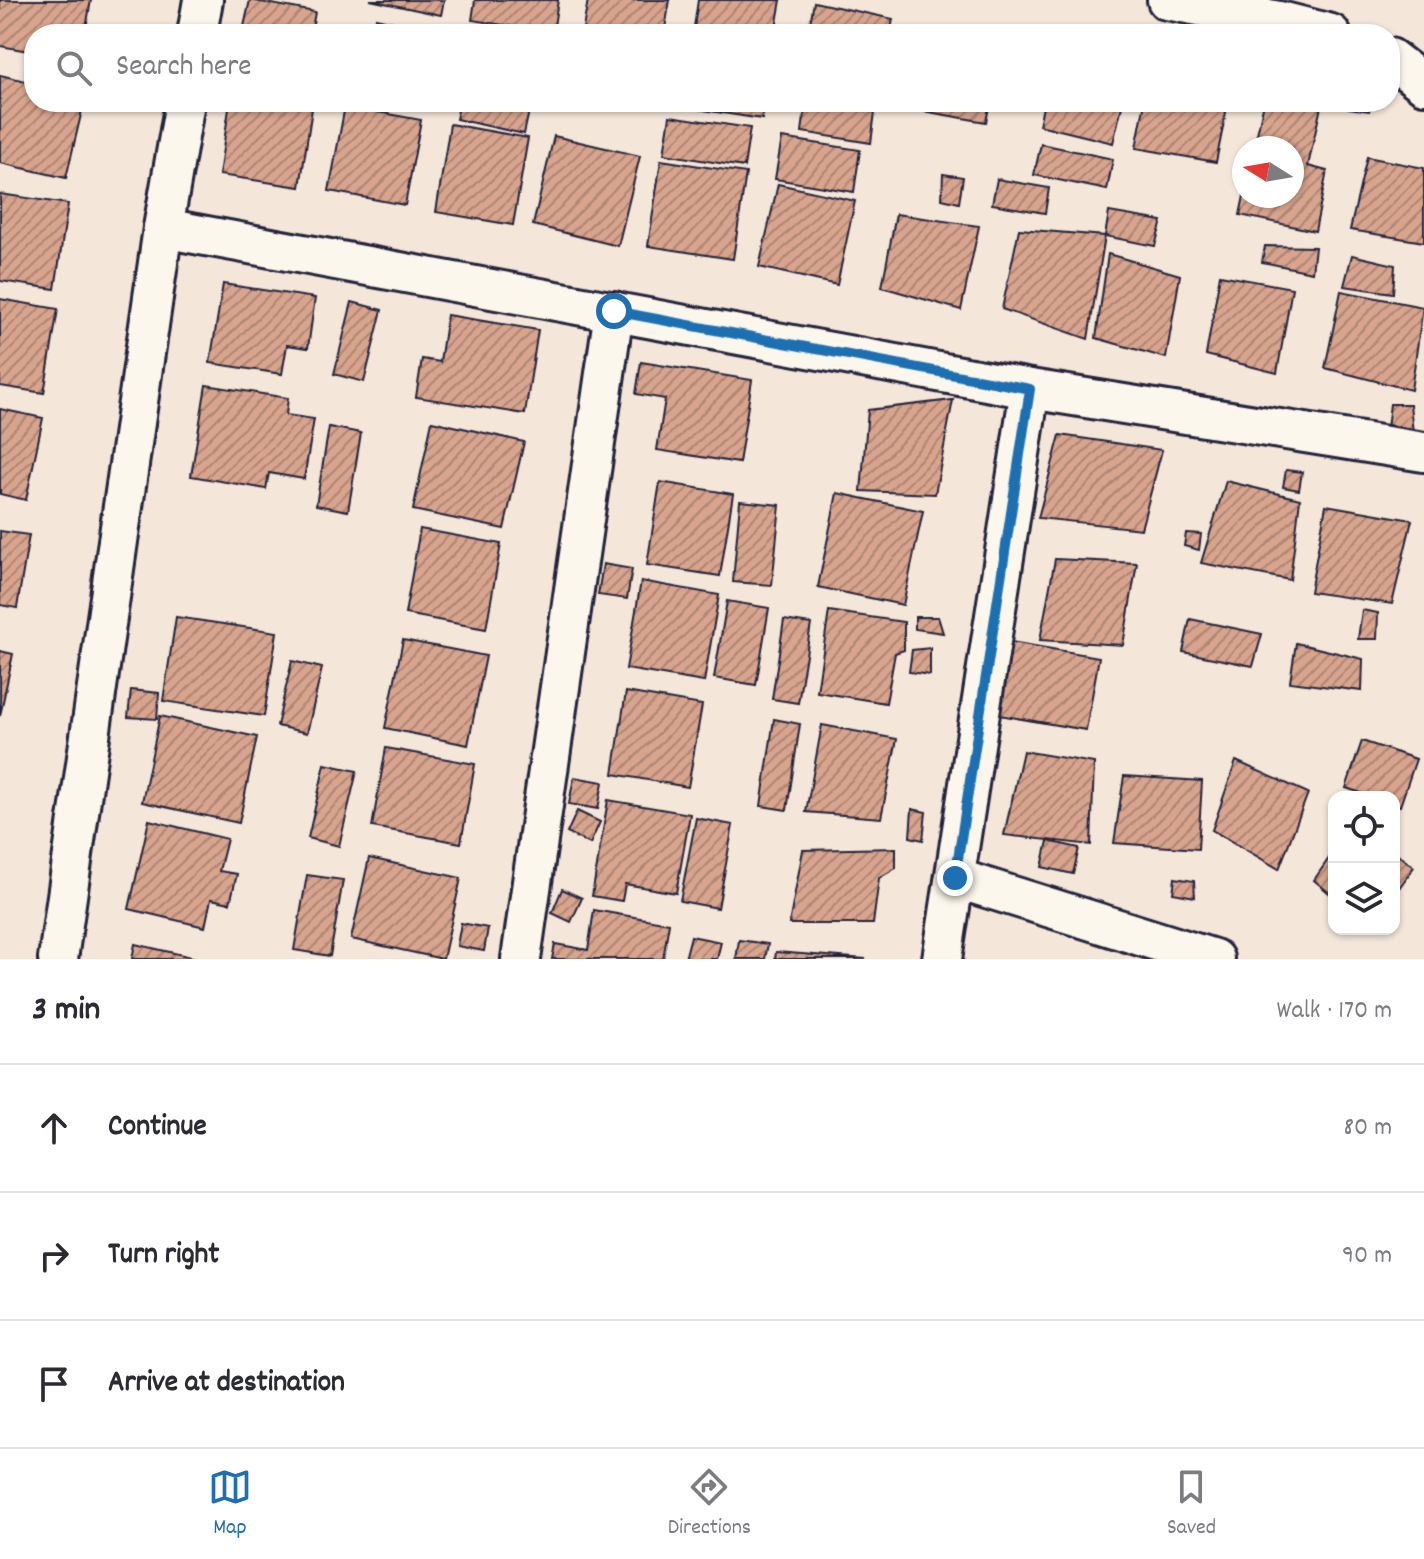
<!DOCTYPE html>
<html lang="en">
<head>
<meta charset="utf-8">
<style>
	body { margin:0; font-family:Dekko,sans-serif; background:#f7f7f7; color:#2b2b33 }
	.controls { position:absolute; right:24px; bottom:24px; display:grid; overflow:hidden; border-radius:16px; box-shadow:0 2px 6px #0004 }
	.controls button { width:72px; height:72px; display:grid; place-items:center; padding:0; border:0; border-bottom:2px solid #e1e1e2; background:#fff; color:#2b2b33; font:40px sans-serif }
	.compass { position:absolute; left:1232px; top:136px; width:72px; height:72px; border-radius:50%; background:#fff; box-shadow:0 2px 6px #0004; rotate:281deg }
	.stop { position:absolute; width:24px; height:24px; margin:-18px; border:6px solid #1f6fb2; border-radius:50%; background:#fff }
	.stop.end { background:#1f6fb2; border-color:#fff; box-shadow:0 2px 8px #0008 }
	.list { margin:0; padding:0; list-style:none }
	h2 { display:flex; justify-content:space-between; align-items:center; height:104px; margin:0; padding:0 32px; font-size:34px }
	h2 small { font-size:26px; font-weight:400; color:#7c7c81 }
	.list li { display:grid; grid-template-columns:52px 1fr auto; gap:24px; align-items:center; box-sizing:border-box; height:128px; padding:0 32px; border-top:2px solid #e1e1e2 }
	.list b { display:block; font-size:30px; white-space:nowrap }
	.list em { font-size:26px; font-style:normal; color:#7c7c81 }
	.icon { flex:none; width:44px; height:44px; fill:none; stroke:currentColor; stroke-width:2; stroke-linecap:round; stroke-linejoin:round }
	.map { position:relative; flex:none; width:1424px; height:959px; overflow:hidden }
	.search { position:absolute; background:#fff; box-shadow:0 2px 6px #0004; left:24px; right:24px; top:24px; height:88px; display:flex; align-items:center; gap:20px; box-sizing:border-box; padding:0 28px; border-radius:32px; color:#7c7c81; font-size:30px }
	.sheet { height:488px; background:#fff }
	nav { display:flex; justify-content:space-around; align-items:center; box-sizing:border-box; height:112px; border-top:2px solid #e1e1e2; background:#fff; font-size:22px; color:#7c7c81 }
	nav a { display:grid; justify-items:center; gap:4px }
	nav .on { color:#1f6fb2 }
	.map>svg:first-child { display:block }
	.building { fill:url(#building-hatch); stroke:#22223b; stroke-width:2 }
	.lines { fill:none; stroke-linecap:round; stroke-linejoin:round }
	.street-casing { stroke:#22223b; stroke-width:44 }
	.street { stroke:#fbf7ec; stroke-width:38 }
	.route { stroke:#1f6fb2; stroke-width:10 }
</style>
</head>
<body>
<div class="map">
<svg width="1424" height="959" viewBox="0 0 1424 959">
	<defs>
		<pattern id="building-hatch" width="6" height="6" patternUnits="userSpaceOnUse" patternTransform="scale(2)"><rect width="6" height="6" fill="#d8a48d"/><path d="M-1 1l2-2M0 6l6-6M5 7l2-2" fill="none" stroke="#af8574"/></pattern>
	</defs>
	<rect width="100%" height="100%" fill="#f4e6d9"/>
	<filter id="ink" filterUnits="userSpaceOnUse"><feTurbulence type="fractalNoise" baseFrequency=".0125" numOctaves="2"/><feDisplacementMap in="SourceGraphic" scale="16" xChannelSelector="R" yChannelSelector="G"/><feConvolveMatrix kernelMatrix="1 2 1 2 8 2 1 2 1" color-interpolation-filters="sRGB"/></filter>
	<g filter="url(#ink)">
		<g class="building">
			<path d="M0 0H91L85 34H34V52L0 46Z"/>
			<path d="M250 0 315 12 311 34H257L243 31Z"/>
			<path d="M370 0H444L441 15Z"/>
			<path d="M475 0H558L553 33 472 20Z"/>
			<path d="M588 0H670L664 34H582Z"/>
			<path d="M698 0H781L775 34H693Z"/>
			<path d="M814 2 893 19 890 34H808Z"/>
			<path d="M376 18 441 33V34H373Z"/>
			<path d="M0 75 34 83V102H84L66 178 0 163Z"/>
			<path d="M230 102H313L300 187 219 175Z"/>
			<path d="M460 102H531L524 134 456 119Z"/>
			<path d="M691 102H764L762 119 690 108Z"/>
			<path d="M806 102 875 112 871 143 802 132Z"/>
			<path d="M906 102H990L986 122 905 108Z"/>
			<path d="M1044 102H1123L1113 143 1039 125Z"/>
			<path d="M1145 102H1228L1216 162 1136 148Z"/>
			<path d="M1264 102H1322L1308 166 1327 171 1315 231 1240 215 1244 196H1292V148H1254Z"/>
			<path d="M1349 102H1372L1369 111 1348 108Z"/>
			<path d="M345 106 421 120 405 205 329 191Z"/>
			<path d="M670 116 750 128 744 167 664 154Z"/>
			<path d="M450 124 528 138 513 225 436 212Z"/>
			<path d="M554 136 640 156 618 246 533 225Z"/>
			<path d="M782 138 860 150 854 192 775 179Z"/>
			<path d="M1041 144 1113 159 1107 190 1034 175Z"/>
			<path d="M1367 157 1424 168V242L1350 230Z"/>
			<path d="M661 160 746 173 733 259 648 246Z"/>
			<path d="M943 174 963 177 959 203 942 199Z"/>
			<path d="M997 179 1049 188 1045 213 992 204Z"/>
			<path d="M778 184 855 201 837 285 759 267Z"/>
			<path d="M0 194 68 204 55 289 0 281Z"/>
			<path d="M1109 212 1162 221 1155 246 1105 236Z"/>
			<path d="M896 214 979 226 961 310 882 287Z"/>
			<path d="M1019 229 1105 236 1088 339 1002 309Z"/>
			<path d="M1265 246 1315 247 1312 272 1262 262Z"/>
			<path d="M1108 254 1180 275 1166 358 1096 338Z"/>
			<path d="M1352 255 1395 265 1393 293 1344 286Z"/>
			<path d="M1220 275 1292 288 1277 373 1206 355Z"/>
			<path d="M223 284 315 298 308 348 287 345 282 374 210 363Z"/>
			<path d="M1341 291 1423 307 1411 390 1325 368Z"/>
			<path d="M0 299 58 309 44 393 0 386Z"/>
			<path d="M352 302 382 310 364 382 334 374Z"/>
			<path d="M447 315 538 330 525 414 416 397 422 359 440 362Z"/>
			<path d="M641 362 752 380 739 463 657 450 665 399 636 394Z"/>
			<path d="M206 385 288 398 286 415 314 419 304 479 269 473 266 489 191 476Z"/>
			<path d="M953 400 935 494 861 491 868 410Z"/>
			<path d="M1390 404H1410L1413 433 1387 428Z"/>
			<path d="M0 409 43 418 26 500 0 494Z"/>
			<path d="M432 421 524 442 504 529 413 510Z"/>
			<path d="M329 427 361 433 348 511 316 505Z"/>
			<path d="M1060 435 1162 450 1141 529 1038 518Z"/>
			<path d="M1286 470 1302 472 1299 490 1283 487Z"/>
			<path d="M1226 481 1300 499 1290 580 1201 563Z"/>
			<path d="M660 482 733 494 720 576 647 565Z"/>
			<path d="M837 493 923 511 903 605 818 587Z"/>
			<path d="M740 501 780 505 772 585 733 582Z"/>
			<path d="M1326 505 1412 520 1392 604 1310 592Z"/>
			<path d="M420 529 501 544 486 629 405 614Z"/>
			<path d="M0 531 29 535 17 608 0 605Z"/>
			<path d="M1186 533 1201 534 1199 550 1184 546Z"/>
			<path d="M1055 559 1137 563 1123 645 1040 640Z"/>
			<path d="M603 564 632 569 627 599 598 595Z"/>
			<path d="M641 581 719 595 704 682 626 669Z"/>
			<path d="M727 601 769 608 756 685 714 678Z"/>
			<path d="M1362 610 1378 613 1377 639H1358Z"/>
			<path d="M829 611 904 622V650L895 653 886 703 817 692Z"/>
			<path d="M176 617 277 632 264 716 163 701Z"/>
			<path d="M915 617H938L943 633 915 629Z"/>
			<path d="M1190 619 1262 634 1253 666 1183 652Z"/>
			<path d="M784 620 811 624 798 703 772 699Z"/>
			<path d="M403 640 486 656 468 745 385 728Z"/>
			<path d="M1011 642 1099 657 1086 730 999 715Z"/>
			<path d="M1296 643 1363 659 1362 691 1290 682Z"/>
			<path d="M930 648V675L909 672 912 650Z"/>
			<path d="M0 651 13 654 0 716Z"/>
			<path d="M292 661 322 668 307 733 277 726Z"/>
			<path d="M131 690 159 693 157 719 128 717Z"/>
			<path d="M626 692 702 705 688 787 613 774Z"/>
			<path d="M160 716 257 737 239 823 142 802Z"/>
			<path d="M774 719 800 724 787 810 761 806Z"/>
			<path d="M822 725 897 739 881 818 806 812Z"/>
			<path d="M1362 741 1416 759 1400 806 1394 804V797H1373L1346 788Z"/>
			<path d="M386 748 475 764 461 843 372 827Z"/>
			<path d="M1023 751 1094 763 1091 845 1004 835Z"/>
			<path d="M1236 761 1308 793 1279 869 1212 830Z"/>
			<path d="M325 764 357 771 339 846 308 838Z"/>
			<path d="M1124 776 1202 781 1198 849 1114 843Z"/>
			<path d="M574 777 603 782 598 809 569 804Z"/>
			<path d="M608 800 690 814 676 893 625 884 622 901 592 896Z"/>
			<path d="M912 809 926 812 923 840 910 837Z"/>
			<path d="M577 811 600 822 590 844 567 833Z"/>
			<path d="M696 818 733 825 718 908 680 901Z"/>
			<path d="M149 820 227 839 219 871 237 874 230 903 211 899 205 927 129 909Z"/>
			<path d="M1048 841 1079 848 1073 874 1042 867Z"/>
			<path d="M896 848V868L879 878 873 924H789L803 850Z"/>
			<path d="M1334 851V897L1314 880Z"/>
			<path d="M1394 851 1414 867 1394 895Z"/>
			<path d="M369 858 461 878 443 959 351 939Z"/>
			<path d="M307 875 343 880 330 956 294 950Z"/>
			<path d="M1175 878 1194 881 1195 897 1173 893Z"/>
			<path d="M562 889 582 898 571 922 552 913Z"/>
			<path d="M594 910 669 923 663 959H552L555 944 588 950Z"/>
			<path d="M461 923 488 928 484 951 457 946Z"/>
			<path d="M691 936 721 942 717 959H685Z"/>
			<path d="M739 940 768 944 765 959H736Z"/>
			<path d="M135 944 200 959H132Z"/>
			<path d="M776 952 866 959H775Z"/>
		</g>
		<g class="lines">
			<g class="street-casing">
				<g id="street">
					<path d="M1167 0 1284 22 1331 34"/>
					<path d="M197 34 203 0"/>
					<path d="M1390 58 1424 84"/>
					<path d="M163 228 1030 389 1424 452"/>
					<path d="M955 878 1214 959"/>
					<path d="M58 959 163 228 185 102"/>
					<path d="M521 959 614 311"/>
					<path d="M942 959 1030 389"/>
				</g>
			</g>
			<use href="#street" class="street"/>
		</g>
	</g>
	<g class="lines" filter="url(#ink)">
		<path class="route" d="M614 311 1030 389 955 878"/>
	</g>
</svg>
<div class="controls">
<button><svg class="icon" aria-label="locate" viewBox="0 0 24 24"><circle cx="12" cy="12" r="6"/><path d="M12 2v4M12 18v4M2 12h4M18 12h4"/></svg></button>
<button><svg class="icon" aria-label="layers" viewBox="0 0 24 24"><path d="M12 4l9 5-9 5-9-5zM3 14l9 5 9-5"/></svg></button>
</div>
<svg class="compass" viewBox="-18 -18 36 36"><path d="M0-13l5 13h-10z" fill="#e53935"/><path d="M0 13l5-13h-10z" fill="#7c7c81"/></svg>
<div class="stop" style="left:614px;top:311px"></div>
<div class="stop end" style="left:955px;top:878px"></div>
<div class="search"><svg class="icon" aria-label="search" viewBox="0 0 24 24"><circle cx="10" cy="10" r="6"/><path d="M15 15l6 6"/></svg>Search here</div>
</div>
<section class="sheet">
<h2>3 min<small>Walk · 170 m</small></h2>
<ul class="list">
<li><svg class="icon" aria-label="ahead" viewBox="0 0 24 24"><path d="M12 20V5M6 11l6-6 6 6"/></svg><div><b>Continue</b></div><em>80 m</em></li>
<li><svg class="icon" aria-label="right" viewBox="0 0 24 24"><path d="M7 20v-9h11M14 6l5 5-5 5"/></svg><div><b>Turn right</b></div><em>90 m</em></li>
<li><svg class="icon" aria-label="arrive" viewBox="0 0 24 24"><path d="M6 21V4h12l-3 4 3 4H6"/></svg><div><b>Arrive at destination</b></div></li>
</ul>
</section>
<nav>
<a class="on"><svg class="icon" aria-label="map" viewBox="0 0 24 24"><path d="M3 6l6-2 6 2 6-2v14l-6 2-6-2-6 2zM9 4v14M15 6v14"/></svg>Map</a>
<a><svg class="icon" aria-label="directions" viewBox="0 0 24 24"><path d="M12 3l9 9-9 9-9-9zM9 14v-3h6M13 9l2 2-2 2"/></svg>Directions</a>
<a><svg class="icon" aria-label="saved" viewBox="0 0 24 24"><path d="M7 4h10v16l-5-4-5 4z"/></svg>Saved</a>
</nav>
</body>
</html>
